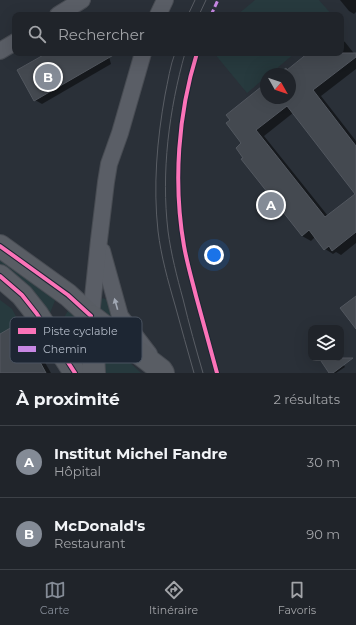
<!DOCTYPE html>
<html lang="fr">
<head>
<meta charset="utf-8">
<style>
	body { margin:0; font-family:Montserrat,sans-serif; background:#282c32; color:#f1f3f6 }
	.controls { position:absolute; right:12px; bottom:12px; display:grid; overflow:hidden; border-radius:8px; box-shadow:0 4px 16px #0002 }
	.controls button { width:36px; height:36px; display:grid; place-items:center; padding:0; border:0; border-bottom:1px solid #3d4147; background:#20242a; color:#f1f3f6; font:20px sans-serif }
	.compass { position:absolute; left:260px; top:68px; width:36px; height:36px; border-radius:50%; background:#20242a; box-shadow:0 4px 16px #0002; rotate:130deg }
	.you { position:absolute; left:214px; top:255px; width:14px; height:14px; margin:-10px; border:3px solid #fff; border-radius:50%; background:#1a73e8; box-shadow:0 0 0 6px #1a73e833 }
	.badge { display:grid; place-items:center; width:26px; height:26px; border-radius:50%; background:#848b96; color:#fff; font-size:13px; font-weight:700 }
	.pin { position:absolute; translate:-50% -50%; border:2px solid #fff; box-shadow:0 1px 4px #0006 }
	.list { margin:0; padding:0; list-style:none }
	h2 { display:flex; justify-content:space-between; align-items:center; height:52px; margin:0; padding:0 16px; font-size:17px }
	h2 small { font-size:13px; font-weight:400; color:#a2a4a8 }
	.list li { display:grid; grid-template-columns:26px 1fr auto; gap:12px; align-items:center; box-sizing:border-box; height:72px; padding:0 16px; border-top:1px solid #3d4147 }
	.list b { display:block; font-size:15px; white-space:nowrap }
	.list p { margin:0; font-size:13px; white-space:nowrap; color:#a2a4a8 }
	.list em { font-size:13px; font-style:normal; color:#a2a4a8 }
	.icon { flex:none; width:22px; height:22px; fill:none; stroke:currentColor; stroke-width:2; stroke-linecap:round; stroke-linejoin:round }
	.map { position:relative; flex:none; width:356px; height:373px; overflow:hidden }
	.search { position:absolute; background:#20242a; box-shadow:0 4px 16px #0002; left:12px; right:12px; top:12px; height:44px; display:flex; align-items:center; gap:10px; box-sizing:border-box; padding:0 14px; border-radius:8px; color:#a2a4a8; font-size:15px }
	.sheet { height:196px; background:#20242a }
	nav { display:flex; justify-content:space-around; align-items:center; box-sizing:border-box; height:56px; border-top:1px solid #3d4147; background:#20242a; font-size:11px; color:#a2a4a8 }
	nav a { display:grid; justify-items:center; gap:2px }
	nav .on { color:#848b96 }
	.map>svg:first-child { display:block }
	.green { fill:#273a3e }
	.shadow { fill:#0007 }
	.building { fill:#444950; stroke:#52575f; fill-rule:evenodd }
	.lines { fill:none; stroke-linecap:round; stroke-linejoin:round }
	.street-casing { stroke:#484c53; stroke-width:18 }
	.secondary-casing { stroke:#484c53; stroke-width:24 }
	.street { stroke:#5a5e66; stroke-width:16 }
	.secondary { stroke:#595d64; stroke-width:22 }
	.tram { stroke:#595d64; stroke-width:1 }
	.quiet { stroke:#c787e3; stroke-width:3; stroke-dasharray:6 3; stroke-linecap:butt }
	.cycleway-casing { stroke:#1d2633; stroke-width:6 }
	.cycleway { stroke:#fb73b8; stroke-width:4 }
	.oneway { fill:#a2a9b5 }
	.key { fill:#1d2633; stroke:#4a5360; stroke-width:1 }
	.key-label { font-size:11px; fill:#b4bcc9 }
</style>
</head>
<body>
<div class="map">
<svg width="356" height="373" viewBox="0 0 356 373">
	<rect width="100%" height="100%" fill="#2a3038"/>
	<g class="green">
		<path d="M255 0H319L332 15H237Z"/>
		<path d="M214 53H295L270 74H266V77L247 93Z"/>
		<path d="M0 257 56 298 50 313 44 305 0 268Z"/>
		<path d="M101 298 106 299 109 306 131 337 101 311Z"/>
		<path d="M0 300 12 309 46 373H0Z"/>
		<path d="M69 309 82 320 83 324 82 351 80 355H79L76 354 59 326Z"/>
		<path d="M107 342 109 343 141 373H105L103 343Z"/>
	</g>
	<g class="shadow">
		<path d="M340 0H356V12L354 14 349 11Z"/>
		<path d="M341 40 345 42 356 56V69L321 96 356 141V193L293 113 264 136 328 216 356 194V243L341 255 336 252 333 254 325 249 315 237 311 241 302 236 242 143 266 85V98H290V74H280L286 69 288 70 310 53H341Z"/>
		<path d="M49 53H108L111 64 42 104 35 100Z"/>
		<path d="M19 324 26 329 51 373H0V335Z"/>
		<path d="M328 358H339L345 367 336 373H331Z"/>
	</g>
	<g class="building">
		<path d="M47 53H117L34 101 17 70Z"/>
		<path d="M308 53H356V57L313 90 356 146V232L332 251 329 246 324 250 309 230 302 236 241 159 243 158 236 148 241 143 226 123 230 120 226 115 266 83V98H290V74H278L286 68 287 70ZM287 106 355 194 325 217 256 130Z"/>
		<path d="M356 296V329L340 308Z"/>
		<path d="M19 323 46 373H0V334Z"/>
		<path d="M319 358H353L333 373H329Z"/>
	</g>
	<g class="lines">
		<g class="street-casing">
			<g id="street">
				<path d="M58 15 82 0"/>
				<path d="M158 15 165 0"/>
				<path d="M0 51 15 42"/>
				<path d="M102 251 120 316 149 354"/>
				<path d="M91 316 99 240 106 182 109 164 120 133 143 53"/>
			</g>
		</g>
		<g class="secondary-casing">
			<g id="secondary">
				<path d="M0 246 68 295 91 316 161 370 163 373"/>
				<path d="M0 276 22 295 37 314 75 373"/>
				<path d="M91 316 94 373"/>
			</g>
		</g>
		<use href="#street" class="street"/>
		<use href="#secondary" class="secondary"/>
		<g class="tram">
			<path d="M188 15 195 0"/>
			<path d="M199 15 206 0"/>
			<path d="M175 53C170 66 168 81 165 95 157 140 153 186 158 231 161 256 168 281 175 305 181 328 188 351 194 373"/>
			<path d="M185 53C169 110 161 172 168 231 171 254 177 277 183 299 189 324 196 349 203 373"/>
		</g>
		<path class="quiet" d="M211 15 218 0"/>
		<g class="cycleway-casing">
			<g id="cycleway">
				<path d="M197 53C178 114 173 183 184 246 187 263 192 280 196 296 203 322 210 347 217 373"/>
				<path d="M0 246 68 295 91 316"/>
				<path d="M0 276 22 295 37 314 75 373"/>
			</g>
		</g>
		<use href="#cycleway" class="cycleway"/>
	</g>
	<defs><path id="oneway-solid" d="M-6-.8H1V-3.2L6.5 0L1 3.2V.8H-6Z"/></defs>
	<use class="oneway" href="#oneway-solid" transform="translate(116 304) rotate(-106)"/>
	<rect x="10" y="317" width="132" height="46" rx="6" class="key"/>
	<rect x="18" y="328" width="18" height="6" fill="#fb73b8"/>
	<rect x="18" y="346" width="18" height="6" fill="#c787e3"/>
	<g class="key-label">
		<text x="43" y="335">Piste cyclable</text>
		<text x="43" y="353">Chemin</text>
	</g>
</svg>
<div class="controls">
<button><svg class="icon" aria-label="layers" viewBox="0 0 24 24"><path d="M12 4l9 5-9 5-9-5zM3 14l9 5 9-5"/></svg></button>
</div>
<svg class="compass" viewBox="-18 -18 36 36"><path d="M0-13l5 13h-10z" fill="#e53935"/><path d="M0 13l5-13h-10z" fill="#a2a4a8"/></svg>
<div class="you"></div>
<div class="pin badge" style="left:271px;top:205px">A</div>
<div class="pin badge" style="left:48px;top:77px">B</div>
<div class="search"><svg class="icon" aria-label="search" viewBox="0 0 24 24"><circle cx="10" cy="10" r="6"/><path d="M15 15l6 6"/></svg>Rechercher</div>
</div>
<section class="sheet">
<h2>À proximité<small>2 résultats</small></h2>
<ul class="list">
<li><span class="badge">A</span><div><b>Institut Michel Fandre</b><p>Hôpital</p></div><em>30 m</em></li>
<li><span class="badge">B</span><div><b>McDonald's</b><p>Restaurant</p></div><em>90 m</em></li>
</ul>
</section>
<nav>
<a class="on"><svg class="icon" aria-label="map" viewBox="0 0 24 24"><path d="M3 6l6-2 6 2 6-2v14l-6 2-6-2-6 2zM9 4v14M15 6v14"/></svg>Carte</a>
<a><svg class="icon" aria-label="directions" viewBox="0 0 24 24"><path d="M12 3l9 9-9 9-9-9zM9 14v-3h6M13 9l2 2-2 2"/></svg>Itinéraire</a>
<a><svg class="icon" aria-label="saved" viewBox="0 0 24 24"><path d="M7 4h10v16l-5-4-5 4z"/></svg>Favoris</a>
</nav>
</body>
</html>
